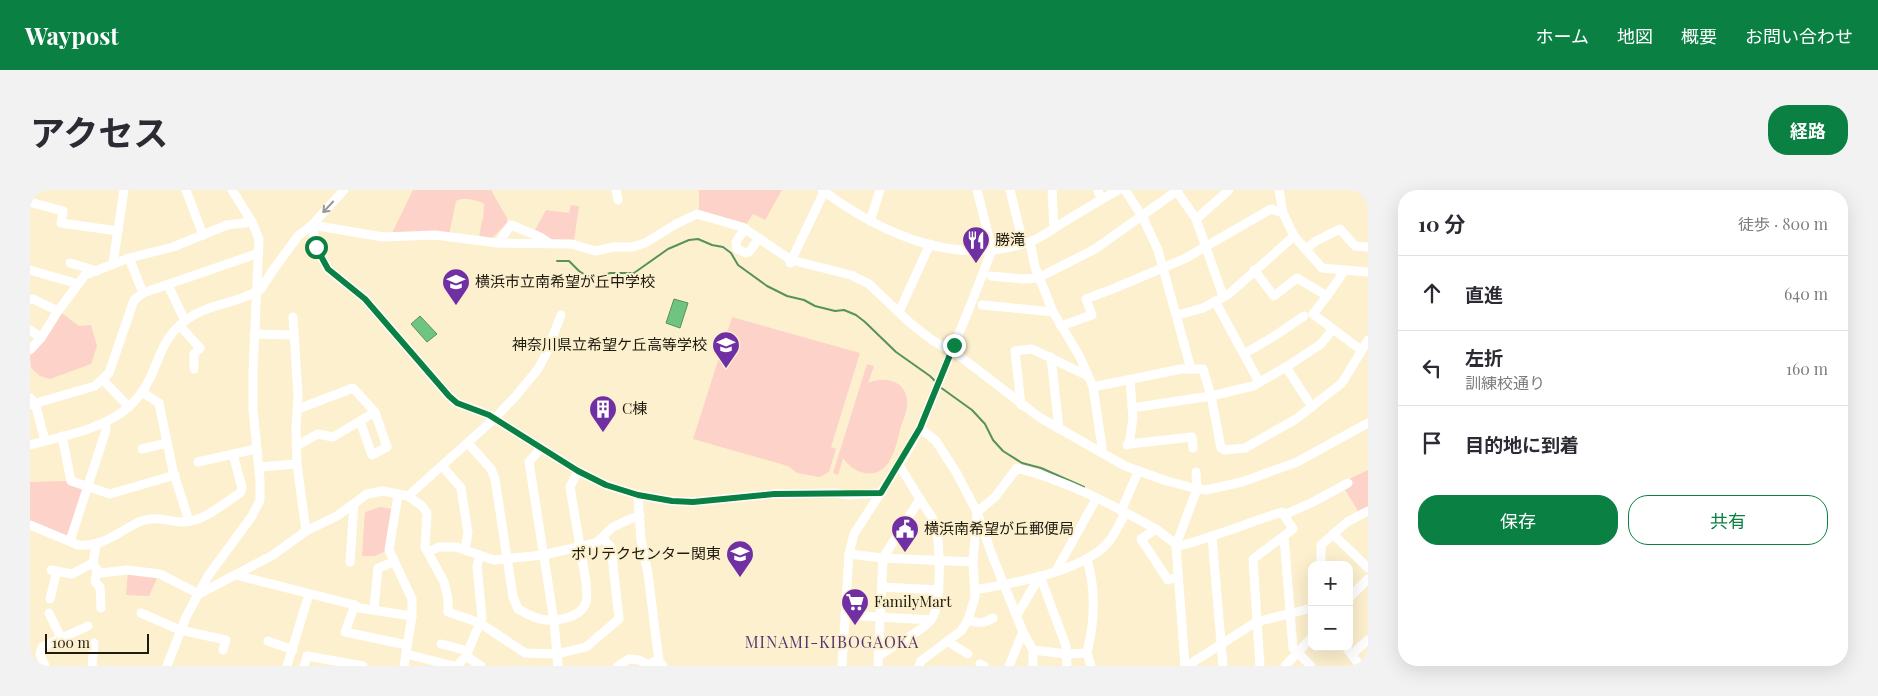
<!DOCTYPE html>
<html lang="ja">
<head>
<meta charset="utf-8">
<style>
	body { margin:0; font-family:"Playfair Display","Noto Sans JP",serif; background:#f2f2f3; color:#2b2b33 }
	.controls { position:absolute; right:15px; bottom:15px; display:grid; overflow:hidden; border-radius:10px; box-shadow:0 5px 20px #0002 }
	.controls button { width:45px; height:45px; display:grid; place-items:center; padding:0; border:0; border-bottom:1px solid #e1e1e2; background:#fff; color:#2b2b33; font:25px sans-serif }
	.scale { position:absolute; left:15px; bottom:12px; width:104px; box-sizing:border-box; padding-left:5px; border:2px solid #1e1a0e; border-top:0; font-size:14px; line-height:18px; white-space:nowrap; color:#1e1a0e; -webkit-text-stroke:4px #fcf0ce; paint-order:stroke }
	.stop { position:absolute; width:15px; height:15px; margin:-11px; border:4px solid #0b8043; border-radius:50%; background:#fff }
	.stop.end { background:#0b8043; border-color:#fff; box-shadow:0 1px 5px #0008 }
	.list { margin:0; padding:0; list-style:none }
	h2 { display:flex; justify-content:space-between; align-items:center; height:65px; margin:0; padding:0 20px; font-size:21px }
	h2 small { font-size:16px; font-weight:400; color:#7c7c81 }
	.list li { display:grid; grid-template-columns:32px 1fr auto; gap:15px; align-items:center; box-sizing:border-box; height:75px; padding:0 20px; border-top:1px solid #e1e1e2 }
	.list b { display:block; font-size:19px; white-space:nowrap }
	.list p { margin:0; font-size:16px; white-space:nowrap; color:#7c7c81 }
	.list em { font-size:16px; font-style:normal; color:#7c7c81 }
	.actions { display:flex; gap:10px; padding:15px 20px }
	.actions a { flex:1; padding:11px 0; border:1px solid #0b8043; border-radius:20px; text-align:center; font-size:18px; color:#0b8043 }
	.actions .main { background:#0b8043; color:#fff }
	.icon { flex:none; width:28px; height:28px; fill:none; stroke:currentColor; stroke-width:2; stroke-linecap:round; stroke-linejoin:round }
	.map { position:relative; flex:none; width:1338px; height:476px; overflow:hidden; border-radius:20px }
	header { display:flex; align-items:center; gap:30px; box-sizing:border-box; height:70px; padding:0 25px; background:#0b8043; color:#fff }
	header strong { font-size:24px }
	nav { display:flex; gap:28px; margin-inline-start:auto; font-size:18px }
	.intro { display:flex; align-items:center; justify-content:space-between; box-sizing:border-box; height:120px; padding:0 30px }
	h1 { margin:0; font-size:35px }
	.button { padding:12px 22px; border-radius:20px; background:#0b8043; color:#fff; font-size:18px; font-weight:700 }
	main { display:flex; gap:30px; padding:0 30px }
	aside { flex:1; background:#fff; border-radius:20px; box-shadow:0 5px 20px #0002 }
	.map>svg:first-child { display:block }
	.green { fill:#fdd2c9 }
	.water { fill:#70c481; stroke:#57915e }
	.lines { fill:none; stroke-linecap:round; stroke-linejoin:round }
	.stream { stroke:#57915e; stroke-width:2 }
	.minor { stroke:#fff; stroke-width:9 }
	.oneway { stroke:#9a9893 }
	.route { stroke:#0b8043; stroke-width:6 }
	.labels { text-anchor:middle; stroke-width:4; stroke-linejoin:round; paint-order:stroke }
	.poi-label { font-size:15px; fill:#1e1a0e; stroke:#fcf0ce; text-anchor:start }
	.neighbourhood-label { font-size:16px; letter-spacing:1px; fill:#553772; stroke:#fcf0ce }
</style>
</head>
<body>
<header>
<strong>Waypost</strong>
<nav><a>ホーム</a><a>地図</a><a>概要</a><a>お問い合わせ</a></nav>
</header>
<div class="intro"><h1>アクセス</h1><a class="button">経路</a></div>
<main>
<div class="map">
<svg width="1338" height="476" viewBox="0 0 1338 476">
	<rect width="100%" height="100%" fill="#fcf0ce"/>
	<g class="green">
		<path d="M383 0H461L477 28V33L461 49 449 48 452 30H453L454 14C448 10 433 7 426 11L419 45 362 43Z"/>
		<path d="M669 0H752L735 30 723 24 715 36 686 25 669 22Z"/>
		<path d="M541 15 549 16 544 51 517 50 504 42 516 20 539 23Z"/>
		<path d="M29 121 49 136 61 135 67 156 61 174 20 189 10 186 1 178 0 165Z"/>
		<path d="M702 127 830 163 801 257 806 259 799 282 790 287 767 283 758 276 663 249Z"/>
		<path d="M837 174 844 176 838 193C854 186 875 190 877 210 878 219 874 228 871 236 868 247 866 260 860 270 849 291 824 285 813 268L808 285 803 283Z"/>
		<path d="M1338 280V319L1328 321 1311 293Z"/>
		<path d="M35 291 51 298 53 301 37 347 0 332V292Z"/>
		<path d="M350 317 362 319 357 361 344 366H332L335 322Z"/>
		<path d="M98 382 128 386 119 406 96 405Z"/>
	</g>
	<g class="water">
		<path d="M644 109 658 113 650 138 636 133Z"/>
		<path d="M390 126 407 144 397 152 381 134Z"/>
	</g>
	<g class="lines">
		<g class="stream">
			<path d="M527 71H539L549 81 557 86H572L580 83H604L638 59 659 50 668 49 682 55 693 57 701 63 708 75 737 96 757 106 774 110 785 116 805 121 814 120 826 125 835 132 866 162 900 186 905 191"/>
			<path d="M910 197 942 220 955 234 963 250 973 261 992 273 1011 278 1054 297"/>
		</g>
		<g class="minor">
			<path d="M156 0 173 45"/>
			<path d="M586 0 588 10"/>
			<path d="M792 0C850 43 926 78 999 52 1009 49 1020 41 1029 35 1049 23 1068 11 1088 0"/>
			<path d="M980 0 993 53"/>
			<path d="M1022 0 1024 38"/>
			<path d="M1068 0 1071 10"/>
			<path d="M1095 0 1112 26 1128 60 1161 179"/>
			<path d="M1146 0 1166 29 1193 106"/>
			<path d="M1249 0 1253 23"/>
			<path d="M0 12 33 21 31 33 88 41"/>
			<path d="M1166 29 1199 0"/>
			<path d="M840 31 850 0"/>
			<path d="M282 35 353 47 405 45 468 53 542 54 565 61 584 57H602L615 53 646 34 667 24 712 37 761 70 821 85 839 94 879 132 902 150 927 164 1009 227 1095 276 1137 291 1167 299 1176 300 1212 292 1267 272 1338 233"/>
			<path d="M282 35 286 57 298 79 335 109 419 206 427 213 459 225 548 281 576 295 608 305 642 311 663 312 744 304 806 303 818 305 851 303"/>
			<path d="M715 38 706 52 707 59 716 63 720 61 729 48"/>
			<path d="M1000 52 1005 77 1023 122 1050 167 1063 197 1072 257 1071 262"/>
			<path d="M468 53 481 35 510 47 519 53"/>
			<path d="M1276 59 1286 51 1310 39 1325 56 1338 57"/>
			<path d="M99 68 113 103"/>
			<path d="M40 73 67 81"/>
			<path d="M83 73 94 0"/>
			<path d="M760 73 795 0"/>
			<path d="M0 80 48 94"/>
			<path d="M1224 80 1244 106 1267 88 1297 106 1283 124 1331 160"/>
			<path d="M961 86 993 89 1008 88 1065 59 1148 0"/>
			<path d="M138 95 155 131"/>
			<path d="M1297 106 1315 80"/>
			<path d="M0 110 3 109 28 121"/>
			<path d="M1185 111 1229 192"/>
			<path d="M952 115 1023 122"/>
			<path d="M869 122 900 54"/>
			<path d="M1147 125 1173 118 1199 104 1264 46"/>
			<path d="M263 127 268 205 266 238 267 274 276 341"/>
			<path d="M150 136 170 158 164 164V179"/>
			<path d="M1031 136 1062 125 1056 109 1085 98 1156 68 1241 19 1253 23 1264 46 1292 78 1338 82"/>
			<path d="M0 140 11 148"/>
			<path d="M224 144 263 145"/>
			<path d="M0 160 11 148 28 121 55 85 99 68 143 57 197 35 222 32"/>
			<path d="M1214 164 1246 145 1274 126"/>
			<path d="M1021 167 1029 239"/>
			<path d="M1256 177 1282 217"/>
			<path d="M73 190 99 217"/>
			<path d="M1063 197 1151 179H1173L1181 206 1191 258 1194 260 1215 258 1266 229 1312 193 1338 150"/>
			<path d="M112 202 129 213 143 281 159 331"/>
			<path d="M0 208 5 213 15 251"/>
			<path d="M0 215 65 196 79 183 104 110 113 103 229 63"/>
			<path d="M991 215 985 161 1002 159 1058 186"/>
			<path d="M1102 218 1181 206 1223 196 1256 177 1291 154 1303 139"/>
			<path d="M268 219 323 198 345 222 357 257 342 265 330 231"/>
			<path d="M890 238 906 251 926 282 947 322 962 365 993 442 1003 460V476"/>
			<path d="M32 246 41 291 80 304 145 285"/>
			<path d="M438 253 461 279 465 289 483 407 488 419C495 423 502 427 510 429 524 432 551 429 556 412 558 406 556 399 556 392L540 297 548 281"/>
			<path d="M1099 254 1103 228 1100 190"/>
			<path d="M0 255C46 242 96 237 119 190 130 168 132 151 151 134 177 112 207 115 231 99L241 83 268 46 282 35 314 0"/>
			<path d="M1097 255 1099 254 1162 247 1163 258"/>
			<path d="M266 256 288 244 303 247 345 222"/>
			<path d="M511 258 499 272 524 431 528 476"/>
			<path d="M112 259 137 253"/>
			<path d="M168 272 226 259"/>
			<path d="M412 276 431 298 438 343 435 359"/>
			<path d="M229 277 267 274"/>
			<path d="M368 305 359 360 382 409V426L374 476"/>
			<path d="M608 305 611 350 618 384 629 471"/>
			<path d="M378 306 464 229 485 207 508 179 516 164 531 125"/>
			<path d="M1091 321 1108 282"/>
			<path d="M1254 325 1285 311 1318 293"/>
			<path d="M0 335 48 355C74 357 87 342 109 332 127 325 134 331 151 332 172 333 193 314 210 303L212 298 203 264"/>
			<path d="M1126 339 1111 349 1138 390 1148 387"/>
			<path d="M1303 344 1338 378"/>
			<path d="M1182 347 1193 476"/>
			<path d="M1254 347 1263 458 1281 476"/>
			<path d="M40 351 76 240 75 233"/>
			<path d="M66 355 63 373 67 380 71 383 97 380 130 384 169 404 243 365 276 341 307 326 337 304 353 301 378 306 392 316 397 323 395 357 414 392 418 409V422L450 433 495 463 527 464 556 457 589 429 581 357 572 348"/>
			<path d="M398 362 409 357H426L464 370 513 365 566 353 583 337 600 329 610 326"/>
			<path d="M819 364 853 368 943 372"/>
			<path d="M320 372 324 314"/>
			<path d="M1291 375V355L1317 332 1338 321"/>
			<path d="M21 380 42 384 63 373"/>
			<path d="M67 380 65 392 70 397 71 418"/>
			<path d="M1026 381 1066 309"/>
			<path d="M206 385 325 415 329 418 382 426"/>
			<path d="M1010 386 1036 456 1037 476"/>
			<path d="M852 397 909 400"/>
			<path d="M945 400C982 393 1056 382 1080 350 1086 342 1090 332 1095 324"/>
			<path d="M1319 408 1338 389"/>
			<path d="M20 409 27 381"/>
			<path d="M325 415 315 442 377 455"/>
			<path d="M344 419 348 378 364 372"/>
			<path d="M19 423 31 448"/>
			<path d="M111 423 150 440 196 450 193 460"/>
			<path d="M815 425 901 430"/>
			<path d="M987 425 1010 386"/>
			<path d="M938 430C948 434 954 433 963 428"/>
			<path d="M238 451 263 460"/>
			<path d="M917 451 938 464"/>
			<path d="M411 454 438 461"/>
			<path d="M1316 457 1330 476"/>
			<path d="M1003 460 1037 464 1057 463C1065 431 1066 400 1057 369"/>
			<path d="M1057 463 1061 476"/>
			<path d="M376 464 424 476"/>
			<path d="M1322 464 1338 450"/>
			<path d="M436 466 451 476"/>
			<path d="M849 466C865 453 886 446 900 431 913 417 910 353 905 334 903 327 897 320 893 314 885 301 877 288 869 275"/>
			<path d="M950 474 954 476"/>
			<path d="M15 476 10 464 12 457 58 436"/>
			<path d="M62 476 64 453"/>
			<path d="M137 476 156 427 178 386 222 326 230 310V290L223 219V182L229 49 222 32 202 0"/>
			<path d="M257 476 279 404"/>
			<path d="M274 476 277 466 333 476"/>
			<path d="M427 476 436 466 452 428 447 376 450 366"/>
			<path d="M588 476 599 469 609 470 621 476 623 472 629 471 633 476"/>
			<path d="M812 476 819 364 824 344 877 262 890 238 941 114 962 60 947 0"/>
			<path d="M848 476 853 368 890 309"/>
			<path d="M889 476 891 471 931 441 938 430 945 407 943 372 947 322 965 307 987 278C1035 290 1081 314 1124 338 1133 343 1140 351 1149 356 1184 347 1217 333 1252 322L1263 339 1223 369 1230 476"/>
			<path d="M979 476 993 442"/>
			<path d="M1155 476 1146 355 1167 299 1166 282"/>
			<path d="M1157 476 1226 432 1282 418"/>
			<path d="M1255 476 1282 447"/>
		</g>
	</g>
	<defs><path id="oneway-shaft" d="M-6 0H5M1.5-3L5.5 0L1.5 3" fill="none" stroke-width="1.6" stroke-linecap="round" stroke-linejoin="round" transform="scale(1.25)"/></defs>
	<use class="oneway" href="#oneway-shaft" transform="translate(298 17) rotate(133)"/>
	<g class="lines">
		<path class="route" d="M286 57 298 79 335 109 419 206 427 213 459 225 548 281 576 295 608 305 642 311 663 312 744 304 851 303 890 238 924 155"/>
	</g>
	<defs>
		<g id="restaurant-pin" transform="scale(1.4375)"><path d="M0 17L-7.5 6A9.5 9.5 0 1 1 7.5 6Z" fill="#702fa3" stroke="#fcf0ce"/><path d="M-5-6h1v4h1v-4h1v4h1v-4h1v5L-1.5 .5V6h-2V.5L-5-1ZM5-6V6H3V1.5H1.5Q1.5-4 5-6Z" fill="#fff"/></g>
		<g id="school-pin" transform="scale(1.4375)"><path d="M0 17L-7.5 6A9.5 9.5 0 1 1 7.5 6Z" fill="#702fa3" stroke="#fcf0ce"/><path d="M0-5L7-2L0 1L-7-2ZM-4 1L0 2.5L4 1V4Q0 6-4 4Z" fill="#fff"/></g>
		<g id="building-pin" transform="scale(1.4375)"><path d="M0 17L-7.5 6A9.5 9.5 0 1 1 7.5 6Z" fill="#702fa3" stroke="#fcf0ce"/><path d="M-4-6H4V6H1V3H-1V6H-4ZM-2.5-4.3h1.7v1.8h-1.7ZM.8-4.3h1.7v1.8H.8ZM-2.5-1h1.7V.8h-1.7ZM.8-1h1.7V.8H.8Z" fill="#fff"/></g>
		<g id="civic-pin" transform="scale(1.4375)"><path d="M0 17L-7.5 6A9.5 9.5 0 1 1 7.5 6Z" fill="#702fa3" stroke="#fcf0ce"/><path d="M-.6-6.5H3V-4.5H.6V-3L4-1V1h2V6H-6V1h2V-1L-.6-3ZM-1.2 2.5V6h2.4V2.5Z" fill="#fff"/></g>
		<g id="supermarket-pin" transform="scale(1.4375)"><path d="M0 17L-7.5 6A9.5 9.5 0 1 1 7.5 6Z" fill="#702fa3" stroke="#fcf0ce"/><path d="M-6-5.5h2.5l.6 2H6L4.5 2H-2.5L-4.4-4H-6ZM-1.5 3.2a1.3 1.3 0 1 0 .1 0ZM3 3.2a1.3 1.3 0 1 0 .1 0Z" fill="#fff"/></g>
	</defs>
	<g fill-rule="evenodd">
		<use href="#restaurant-pin" x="946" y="50"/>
		<use href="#school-pin" x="426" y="92"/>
		<use href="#school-pin" x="696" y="155"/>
		<use href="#building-pin" x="573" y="219"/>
		<use href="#civic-pin" x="875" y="339"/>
		<use href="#school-pin" x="710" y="364"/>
		<use href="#supermarket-pin" x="825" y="412"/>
	</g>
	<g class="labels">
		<g class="poi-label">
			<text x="965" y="55">勝滝</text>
			<text x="445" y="97">横浜市立南希望が丘中学校</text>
			<text x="677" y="160" text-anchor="end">神奈川県立希望ケ丘高等学校</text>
			<text x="592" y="224">C棟</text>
			<text x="894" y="344">横浜南希望が丘郵便局</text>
			<text x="691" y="369" text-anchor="end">ポリテクセンター関東</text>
			<text x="844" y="417">FamilyMart</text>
		</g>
		<g class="neighbourhood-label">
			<text x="802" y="458">MINAMI-KIBOGAOKA</text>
		</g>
	</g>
</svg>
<div class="controls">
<button>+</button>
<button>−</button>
</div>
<div class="scale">100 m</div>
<div class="stop" style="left:286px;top:57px"></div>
<div class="stop end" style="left:924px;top:155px"></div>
</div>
<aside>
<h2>10 分<small>徒歩 · 800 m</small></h2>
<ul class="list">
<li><svg class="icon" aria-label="ahead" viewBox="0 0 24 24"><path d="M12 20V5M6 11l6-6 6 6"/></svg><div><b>直進</b></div><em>640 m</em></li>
<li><svg class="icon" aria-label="left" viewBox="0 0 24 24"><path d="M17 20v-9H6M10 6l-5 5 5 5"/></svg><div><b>左折</b><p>訓練校通り</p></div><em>160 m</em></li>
<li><svg class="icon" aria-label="arrive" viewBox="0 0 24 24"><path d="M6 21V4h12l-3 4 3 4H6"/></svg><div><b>目的地に到着</b></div></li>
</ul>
<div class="actions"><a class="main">保存</a><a>共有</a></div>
</aside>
</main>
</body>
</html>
